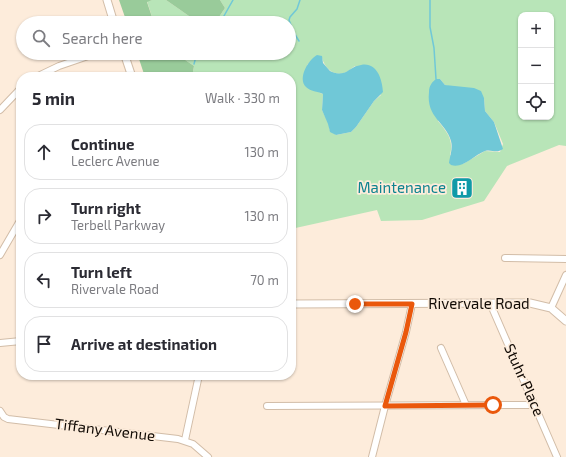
<!DOCTYPE html>
<html lang="en">
<head>
<meta charset="utf-8">
<style>
	body { margin:0; font-family:"Exo 2",sans-serif; background:#f7f7f7; color:#2b2b33 }
	.controls { position:absolute; right:12px; top:12px; display:grid; overflow:hidden; border-radius:8px; box-shadow:0 1px 3px #0004 }
	.controls button { width:36px; height:36px; display:grid; place-items:center; padding:0; border:0; border-bottom:1px solid #e1e1e2; background:#fff; color:#2b2b33; font:20px sans-serif }
	.stop { position:absolute; width:12px; height:12px; margin:-9px; border:3px solid #ea580c; border-radius:50%; background:#fff }
	.stop.end { background:#ea580c; border-color:#fff; box-shadow:0 1px 4px #0008 }
	.list { margin:0; padding:0; list-style:none }
	h2 { display:flex; justify-content:space-between; align-items:center; height:52px; margin:0; padding:0 16px; font-size:17px }
	h2 small { font-size:13px; font-weight:400; color:#7c7c81 }
	.list li { display:grid; grid-template-columns:26px 1fr auto; gap:12px; align-items:center; box-sizing:border-box; height:56px; margin:0 8px 8px; padding:0 8px; border:1px solid #e1e1e2; border-radius:16px }
	.list b { display:block; font-size:15px; white-space:nowrap }
	.list p { margin:0; font-size:13px; white-space:nowrap; color:#7c7c81 }
	.list em { font-size:13px; font-style:normal; color:#7c7c81 }
	.icon { flex:none; width:22px; height:22px; fill:none; stroke:currentColor; stroke-width:2; stroke-linecap:round; stroke-linejoin:round }
	.map { position:relative; flex:none; width:566px; height:457px; overflow:hidden }
	.search { position:absolute; background:#fff; box-shadow:0 1px 3px #0004; left:16px; top:16px; width:280px; height:44px; display:flex; align-items:center; gap:10px; box-sizing:border-box; padding:0 14px; border-radius:22px; color:#7c7c81; font-size:15px }
	.panel { position:absolute; background:#fff; box-shadow:0 1px 3px #0004; left:16px; top:72px; width:280px; height:308px; border-radius:16px }
	.map>svg:first-child { display:block }
	.green { fill:#b8e5b8; fill-rule:evenodd }
	.forest { fill:#99cb9a }
	.water { fill:#70c8d7 }
	.lines { fill:none; stroke-linecap:round; stroke-linejoin:round }
	.stream { stroke:#70c8d7; stroke-width:1.5 }
	.minor-casing { stroke:#d2bda8; stroke-width:8 }
	.tertiary-casing { stroke:#d2bda8; stroke-width:9 }
	.minor { stroke:#fff; stroke-width:6 }
	.tertiary { stroke:#fff; stroke-width:7 }
	.route { stroke:#ea580c; stroke-width:5 }
	.labels { text-anchor:middle; stroke-width:3.5; stroke-linejoin:round; paint-order:stroke }
	.culture-label { font-size:15px; fill:#0d838f; stroke:#fdecdb; text-anchor:end }
	.street-label { font-size:15px; fill:#110a04; stroke:#fdecdb }
</style>
</head>
<body>
<div class="map">
<svg width="566" height="457" viewBox="0 0 566 457">
	<rect width="100%" height="100%" fill="#fdecdb"/>
	<g class="green">
		<path d="M152 0H166L199 23H154L147 1Z"/>
		<path d="M220 0H566V146L559 145 507 166 484 201 422 220 381 221 377 210 291 229V77H192L194 66 175 53H289V23H215L225 8ZM521 15H551V117H521ZM322 58C325 68 333 76 344 73 348 72 352 68 355 66L381 95 374 101 356 127 351 132 336 135 329 129V124L322 110 323 94 320 93 307 65 310 62ZM440 79 445 85 484 98 485 111 494 122 503 144 500 152 485 151 463 164 450 155C454 140 447 132 438 121Z"/>
	</g>
	<g class="forest">
		<path d="M119 0H152L147 2 154 23H127Z"/>
		<path d="M166 0H220L225 8 215 23H199Z"/>
		<path d="M137 53H175L194 66 192 77H145Z"/>
	</g>
	<g class="water">
		<path d="M317 55 322 56 323 63 330 71C334 73 338 74 343 73 348 72 352 67 357 66 375 59 382 76 383 92L374 101 356 127 351 132 336 135 330 132 328 124 322 110 323 94C317 91 311 92 306 87 297 78 309 59 317 55Z"/>
		<path d="M436 79H440L445 85 474 88 481 91 484 98 485 111 494 122 503 149C496 154 492 149 485 151 474 155 463 169 451 165L449 163C450 156 453 148 451 141 446 122 426 118 429 92 429 86 432 82 436 79Z"/>
	</g>
	<g class="lines">
		<g class="stream">
			<path d="M430 0V27L434 48 436 79"/>
			<path d="M220 23 233 0"/>
			<path d="M299 41 294 33 289 20 290 17 297 9 300 0"/>
			<path d="M194 64 197 53"/>
		</g>
		<g class="minor-casing">
			<g id="minor">
				<path d="M36 77 59 66 97 53"/>
				<path d="M0 110 21 88"/>
				<path d="M0 255 21 219"/>
				<path d="M505 258 566 259"/>
				<path d="M490 303 557 457"/>
				<path d="M551 308 566 275"/>
				<path d="M0 343 21 341"/>
				<path d="M441 348 466 405"/>
				<path d="M267 406 535 405"/>
				<path d="M0 411 4 417 8 419 178 439 193 444 208 457"/>
				<path d="M185 440 199 375"/>
				<path d="M372 457 385 406 406 332 412 304"/>
			</g>
		</g>
		<g class="tertiary-casing">
			<g id="tertiary">
				<path d="M107 0 114 23"/>
				<path d="M124 53 132 77"/>
				<path d="M291 304 530 303 551 308 566 321"/>
			</g>
		</g>
		<use href="#minor" class="minor"/>
		<use href="#tertiary" class="tertiary"/>
	</g>
	<g class="lines">
		<path class="route" d="M355 304H412L406 332 385 406 493 405"/>
	</g>
	<defs>
		<g id="building-square" transform="scale(1.15)"><rect x="-9" y="-9" width="18" height="18" rx="4" fill="#0f9aa8" stroke="#fdecdb"/><path d="M-4-6H4V6H1V3H-1V6H-4ZM-2.5-4.3h1.7v1.8h-1.7ZM.8-4.3h1.7v1.8H.8ZM-2.5-1h1.7V.8h-1.7ZM.8-1h1.7V.8H.8Z" fill="#fff"/></g>
	</defs>
	<g fill-rule="evenodd">
		<use href="#building-square" x="462" y="188"/>
	</g>
	<g class="labels">
		<g class="culture-label">
			<text x="446" y="193">Maintenance</text>
		</g>
		<g class="street-label">
			<text x="479" y="309">Rivervale Road</text>
			<text transform="translate(524 380) rotate(66)" y="5">Stuhr Place</text>
			<text transform="translate(105 430) rotate(7)" y="5">Tiffany Avenue</text>
		</g>
	</g>
</svg>
<div class="controls">
<button>+</button>
<button>−</button>
<button><svg class="icon" aria-label="locate" viewBox="0 0 24 24"><circle cx="12" cy="12" r="6"/><path d="M12 2v4M12 18v4M2 12h4M18 12h4"/></svg></button>
</div>
<div class="stop" style="left:493px;top:405px"></div>
<div class="stop end" style="left:355px;top:304px"></div>
<div class="search"><svg class="icon" aria-label="search" viewBox="0 0 24 24"><circle cx="10" cy="10" r="6"/><path d="M15 15l6 6"/></svg>Search here</div>
<section class="panel">
<h2>5 min<small>Walk · 330 m</small></h2>
<ul class="list">
<li><svg class="icon" aria-label="ahead" viewBox="0 0 24 24"><path d="M12 20V5M6 11l6-6 6 6"/></svg><div><b>Continue</b><p>Leclerc Avenue</p></div><em>130 m</em></li>
<li><svg class="icon" aria-label="right" viewBox="0 0 24 24"><path d="M7 20v-9h11M14 6l5 5-5 5"/></svg><div><b>Turn right</b><p>Terbell Parkway</p></div><em>130 m</em></li>
<li><svg class="icon" aria-label="left" viewBox="0 0 24 24"><path d="M17 20v-9H6M10 6l-5 5 5 5"/></svg><div><b>Turn left</b><p>Rivervale Road</p></div><em>70 m</em></li>
<li><svg class="icon" aria-label="arrive" viewBox="0 0 24 24"><path d="M6 21V4h12l-3 4 3 4H6"/></svg><div><b>Arrive at destination</b></div></li>
</ul>
</section>
</div>
</body>
</html>
